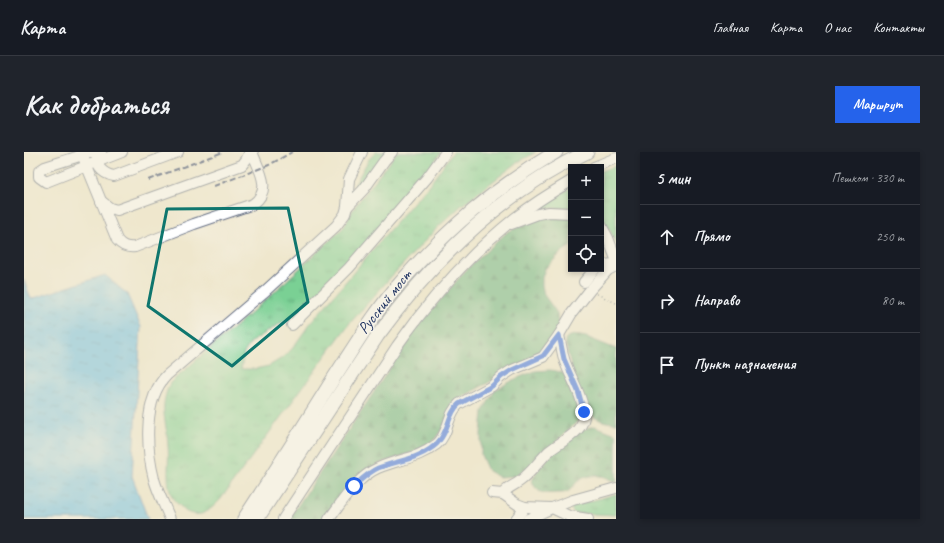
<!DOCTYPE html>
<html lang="ru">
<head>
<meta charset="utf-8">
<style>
	body { margin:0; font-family:Caveat,sans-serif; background:#20242c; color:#f1f3f6 }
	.controls { position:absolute; right:12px; top:12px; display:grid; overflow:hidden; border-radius:0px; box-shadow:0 2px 6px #0003 }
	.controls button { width:36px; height:36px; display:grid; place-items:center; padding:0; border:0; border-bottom:1px solid #363941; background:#171b24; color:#f1f3f6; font:20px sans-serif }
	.stop { position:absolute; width:12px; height:12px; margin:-9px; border:3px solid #2563eb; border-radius:50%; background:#fff }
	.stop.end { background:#2563eb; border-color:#fff; box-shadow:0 1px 4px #0008 }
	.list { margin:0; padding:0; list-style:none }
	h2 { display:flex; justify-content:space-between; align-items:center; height:52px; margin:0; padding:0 16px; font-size:17px }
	h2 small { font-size:13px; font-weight:400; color:#9ea1a6 }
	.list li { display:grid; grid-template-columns:26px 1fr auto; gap:12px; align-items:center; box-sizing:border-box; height:64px; padding:0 16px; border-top:1px solid #363941 }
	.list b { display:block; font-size:15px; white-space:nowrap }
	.list em { font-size:13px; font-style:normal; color:#9ea1a6 }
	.icon { flex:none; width:22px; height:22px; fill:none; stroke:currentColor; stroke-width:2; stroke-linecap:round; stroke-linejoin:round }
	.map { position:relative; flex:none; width:592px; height:367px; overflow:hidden; border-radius:0px }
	header { display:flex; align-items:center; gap:24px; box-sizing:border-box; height:56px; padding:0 20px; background:#171b24; border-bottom:1px solid #363941 }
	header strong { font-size:19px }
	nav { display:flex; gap:22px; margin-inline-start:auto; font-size:14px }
	.intro { display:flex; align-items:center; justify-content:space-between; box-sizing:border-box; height:96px; padding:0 24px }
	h1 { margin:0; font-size:28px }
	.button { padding:10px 18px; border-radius:0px; background:#2563eb; color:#fff; font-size:14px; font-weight:700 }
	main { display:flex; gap:24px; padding:0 24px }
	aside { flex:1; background:#171b24; border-radius:0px; box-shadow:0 2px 6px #0003 }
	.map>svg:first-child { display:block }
	.grass { fill:url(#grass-tufts); stroke:#4a8079 }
	.forest { fill:url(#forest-firs); stroke:#3f706e }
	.water { fill:url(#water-ripples); stroke:#4478a4 }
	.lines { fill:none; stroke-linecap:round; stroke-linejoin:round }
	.minor-casing { stroke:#656f85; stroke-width:12 }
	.major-casing { stroke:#656f85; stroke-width:15 }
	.path { stroke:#656f85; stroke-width:1.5; stroke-dasharray:1 3; stroke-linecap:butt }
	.minor { stroke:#fff; stroke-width:10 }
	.major { stroke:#fff; stroke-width:13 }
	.rail { stroke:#1b2f5e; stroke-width:2; stroke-dasharray:6 3; stroke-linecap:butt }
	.route { stroke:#2563eb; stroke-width:5 }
	.marked { fill:none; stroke:#0f766e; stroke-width:3; stroke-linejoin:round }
	.labels { text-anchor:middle; stroke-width:3; stroke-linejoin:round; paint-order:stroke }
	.street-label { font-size:16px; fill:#1b2f5e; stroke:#f7f3e8 }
</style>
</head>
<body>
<header>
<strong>Карта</strong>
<nav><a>Главная</a><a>Карта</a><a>О нас</a><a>Контакты</a></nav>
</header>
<div class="intro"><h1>Как добраться</h1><a class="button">Маршрут</a></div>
<main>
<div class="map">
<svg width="592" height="367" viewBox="0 0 592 367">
	<defs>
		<pattern id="grass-tufts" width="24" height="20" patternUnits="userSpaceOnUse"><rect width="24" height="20" fill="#7ad094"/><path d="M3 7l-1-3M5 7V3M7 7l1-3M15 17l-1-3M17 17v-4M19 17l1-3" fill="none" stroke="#63a97c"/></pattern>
		<pattern id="forest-firs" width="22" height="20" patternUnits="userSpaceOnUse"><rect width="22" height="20" fill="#63b27e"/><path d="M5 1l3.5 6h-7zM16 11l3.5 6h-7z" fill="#51916a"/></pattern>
		<pattern id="water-ripples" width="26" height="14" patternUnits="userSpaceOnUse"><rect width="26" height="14" fill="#6ec1ea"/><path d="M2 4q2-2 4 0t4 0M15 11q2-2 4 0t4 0" fill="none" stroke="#5a9dc1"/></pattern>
	</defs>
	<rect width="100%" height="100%" fill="#f7f3e8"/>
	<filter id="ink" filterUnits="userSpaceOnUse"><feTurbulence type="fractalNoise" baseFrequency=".025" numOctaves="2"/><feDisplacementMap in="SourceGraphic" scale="8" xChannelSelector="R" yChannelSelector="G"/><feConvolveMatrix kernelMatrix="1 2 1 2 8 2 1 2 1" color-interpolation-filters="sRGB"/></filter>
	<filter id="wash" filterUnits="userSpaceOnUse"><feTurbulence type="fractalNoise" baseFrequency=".012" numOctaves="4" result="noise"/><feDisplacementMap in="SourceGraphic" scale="16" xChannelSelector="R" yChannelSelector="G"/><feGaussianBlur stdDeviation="0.9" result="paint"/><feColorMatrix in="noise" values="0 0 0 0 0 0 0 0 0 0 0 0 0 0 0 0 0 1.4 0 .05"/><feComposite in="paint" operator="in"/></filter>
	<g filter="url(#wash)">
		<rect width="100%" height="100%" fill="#efe7cd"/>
		<g class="grass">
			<path d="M352 0H364L336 32 332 35 331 32 345 7Z"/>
			<path d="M373 0H417L400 24 322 114 273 161 227 190 220 201 217 217H231L245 214 258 206 268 197 285 173 362 82 408 29 429 0H512L493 11 438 53 415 74 367 125 325 172 196 348C184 360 176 367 161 359 158 355 153 352 150 348 140 332 146 312 144 294 143 268 134 258 146 231L244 146 319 76 330 56Z"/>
			<path d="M592 14V92L584 74 577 66V19Z"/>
			<path d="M547 36V56H521L519 54V52Z"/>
			<path d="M592 342V363L550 361 547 357 549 354Z"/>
		</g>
		<g class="forest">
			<path d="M525 65 547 66V94L539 99 521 117 518 125V133L520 143 533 161 534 174 533 179 516 202 433 248 417 279 411 287 401 295 390 300 354 312 300 367H265L394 174 441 119 483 80 515 66Z"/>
			<path d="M551 183 562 185 592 197V271C585 271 575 269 569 264 558 256 544 204 541 189 542 184 546 184 551 183Z"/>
			<path d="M526 218C534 219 539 220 544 226L556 259 555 268 509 312 492 324 475 325 464 319 457 303V281L459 259 471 238 491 227 511 219Z"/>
			<path d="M571 274 592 282V331C579 322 563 320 551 332 549 334 546 339 543 340 540 341 536 341 533 341 520 342 513 342 508 329 514 311 552 276 571 274Z"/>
		</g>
		<path class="water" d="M81 123 103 142 117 175 108 324 124 367H0V128L7 147Z"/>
	</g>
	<g filter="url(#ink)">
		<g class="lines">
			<g class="minor-casing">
				<g id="minor">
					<path d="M57 0 93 88C98 94 103 96 111 95L170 72 229 52C249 38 235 18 228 0"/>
					<path d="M68 0 21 15 15 19V25L22 30 98 0"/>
					<path d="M77 0C67 12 79 22 90 24L154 0"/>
					<path d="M570 15 592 6"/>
					<path d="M77 49 86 56 93 58 218 13 222 8 226 0"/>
					<path d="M323 55 340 37 360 9 368 0"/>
					<path d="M487 72 514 62 525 60 547 61"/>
					<path d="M577 73 584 86 592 107"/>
					<path d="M577 113 592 112"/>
					<path d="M560 130 571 117"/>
					<path d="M268 173 325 116 403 26 422 0"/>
					<path d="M468 341 479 342 493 352 501 355 528 356 549 348 592 336"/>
					<path d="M479 342C483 335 490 334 496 329 507 321 514 310 524 300 536 289 563 280 560 259 557 241 547 226 541 210 538 201 537 192 535 183"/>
					<path d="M146 367C141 354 134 341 130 327 122 296 119 247 143 223L239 141 312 74 321 62 323 55 325 27 338 0"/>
					<path d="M259 367 373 194C406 147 446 102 491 66 509 52 528 40 547 29"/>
					<path d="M305 367C319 349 333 325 354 316 376 306 392 308 413 292 425 282 423 262 435 252L468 234 477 225 488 218 519 205 535 183 548 161 566 138 584 118 592 114"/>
					<path d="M492 367 501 355"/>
					<path d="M504 367 528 356 545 364 564 367"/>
				</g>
			</g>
			<g class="major-casing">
				<g id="major">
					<path d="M220 367C251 320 281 272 311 224 332 192 352 158 377 130 424 76 470 37 532 0"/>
					<path d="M233 367 354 183C409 108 477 40 563 0"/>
				</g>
			</g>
			<path class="path" d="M573 142 592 151"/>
			<use href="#minor" class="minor"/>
			<use href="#major" class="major"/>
			<g class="rail">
				<path d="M124 28 199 0"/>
				<path d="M190 34 245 13 268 0"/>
			</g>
		</g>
	</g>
	<g class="lines" filter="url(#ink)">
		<path class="route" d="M330 334C338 327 345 320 354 316 371 309 391 308 406 297 409 295 413 292 415 289 425 278 424 261 435 252L468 234 477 225 488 218 519 204 535 183 540 207 554 239 560 260"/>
	</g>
	<path d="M0 0H592V367H0ZM264 56 284 150 208 214 124 154 143 57Z" fill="#efe7cd" fill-opacity=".55" fill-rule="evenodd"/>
	<path class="marked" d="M264 56 284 150 208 214 124 154 143 57Z"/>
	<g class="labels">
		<g class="street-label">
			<text transform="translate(360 149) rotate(-52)" y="6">Русский мост</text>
		</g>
	</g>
</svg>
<div class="controls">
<button>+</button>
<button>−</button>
<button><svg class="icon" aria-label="locate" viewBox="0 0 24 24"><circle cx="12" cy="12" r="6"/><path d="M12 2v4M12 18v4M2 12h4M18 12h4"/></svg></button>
</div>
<div class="stop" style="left:330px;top:334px"></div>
<div class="stop end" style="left:560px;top:260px"></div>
</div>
<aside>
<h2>5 мин<small>Пешком · 330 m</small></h2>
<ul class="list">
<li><svg class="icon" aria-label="ahead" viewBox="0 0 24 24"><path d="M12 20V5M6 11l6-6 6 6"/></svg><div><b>Прямо</b></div><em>250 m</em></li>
<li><svg class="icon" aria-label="right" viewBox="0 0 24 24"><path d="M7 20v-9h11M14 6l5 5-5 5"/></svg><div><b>Направо</b></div><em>80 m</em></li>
<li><svg class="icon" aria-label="arrive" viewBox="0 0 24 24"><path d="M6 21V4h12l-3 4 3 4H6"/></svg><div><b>Пункт назначения</b></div></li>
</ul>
</aside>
</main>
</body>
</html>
